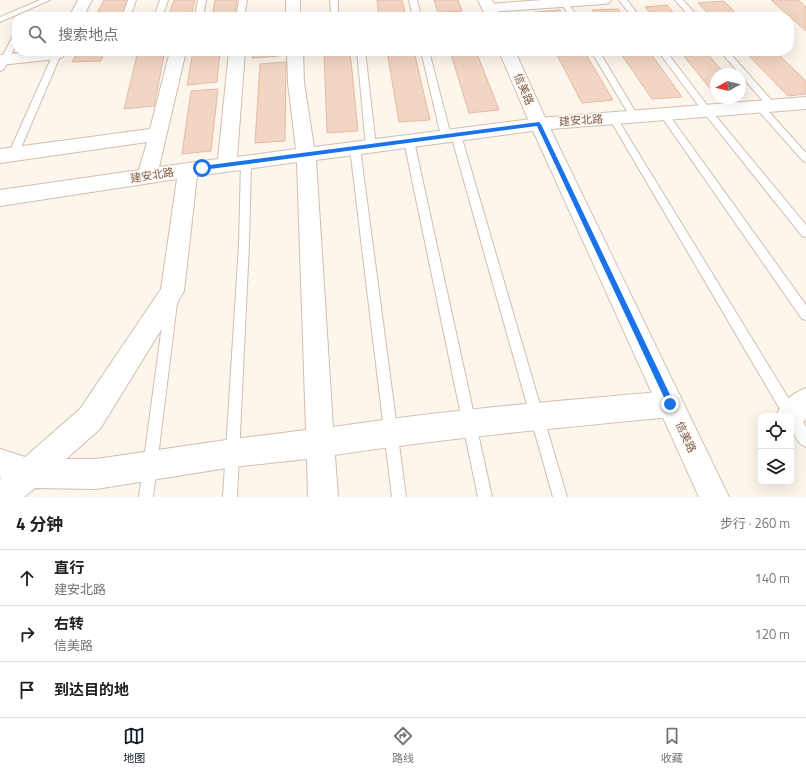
<!DOCTYPE html>
<html lang="zh">
<head>
<meta charset="utf-8">
<style>
	body { margin:0; font-family:"Titillium Web","Noto Sans SC",sans-serif; background:#f2f2f2; color:#202124 }
	.controls { position:absolute; right:12px; bottom:12px; display:grid; overflow:hidden; border-radius:8px; box-shadow:0 4px 16px #0002 }
	.controls button { width:36px; height:36px; display:grid; place-items:center; padding:0; border:0; border-bottom:1px solid #e0e0e0; background:#fff; color:#202124; font:20px sans-serif }
	.compass { position:absolute; left:710px; top:68px; width:36px; height:36px; border-radius:50%; background:#fff; box-shadow:0 4px 16px #0002; rotate:262deg }
	.stop { position:absolute; width:12px; height:12px; margin:-9px; border:3px solid #1a73e8; border-radius:50%; background:#fff }
	.stop.end { background:#1a73e8; border-color:#fff; box-shadow:0 1px 4px #0008 }
	.list { margin:0; padding:0; list-style:none }
	h2 { display:flex; justify-content:space-between; align-items:center; height:52px; margin:0; padding:0 16px; font-size:17px }
	h2 small { font-size:13px; font-weight:400; color:#757577 }
	.list li { display:grid; grid-template-columns:26px 1fr auto; gap:12px; align-items:center; box-sizing:border-box; height:56px; padding:0 16px; border-top:1px solid #e0e0e0 }
	.list b { display:block; font-size:15px; white-space:nowrap }
	.list p { margin:0; font-size:13px; white-space:nowrap; color:#757577 }
	.list em { font-size:13px; font-style:normal; color:#757577 }
	.icon { flex:none; width:22px; height:22px; fill:none; stroke:currentColor; stroke-width:2; stroke-linecap:round; stroke-linejoin:round }
	.map { position:relative; flex:none; width:806px; height:497px; overflow:hidden }
	.search { position:absolute; background:#fff; box-shadow:0 4px 16px #0002; left:12px; right:12px; top:12px; height:44px; display:flex; align-items:center; gap:10px; box-sizing:border-box; padding:0 14px; border-radius:16px; color:#757577; font-size:15px }
	.sheet { height:220px; background:#fff }
	nav { display:flex; justify-content:space-around; align-items:center; box-sizing:border-box; height:56px; border-top:1px solid #e0e0e0; background:#fff; font-size:11px; color:#757577 }
	nav a { display:grid; justify-items:center; gap:2px }
	nav .on { color:#111827 }
	.map>svg:first-child { display:block }
	.building { fill:#f3d5c3; stroke:#e6bba3 }
	.lines { fill:none; stroke-linecap:round; stroke-linejoin:round }
	.lane-casing { stroke:#d1beb0; stroke-width:2 }
	.street-casing { stroke:#d1beb0; stroke-width:2 }
	.secondary-casing { stroke:#d6c0b0; stroke-width:2 }
	.lane { fill:#fff; fill-rule:evenodd }
	.street { fill:#fff; fill-rule:evenodd }
	.secondary { fill:#fff; fill-rule:evenodd }
	.route { fill:#1a73e8 }
	.labels { text-anchor:middle; stroke-width:3; stroke-linejoin:round; paint-order:stroke }
	.street-label { font-size:11px; fill:#7a5c4d; stroke:#fffaf3 }
</style>
</head>
<body>
<div class="map">
<svg width="806" height="497" viewBox="0 0 806 497">
	<rect width="100%" height="100%" fill="#fdf6ec"/>
	<g class="building">
		<path d="M104 0H128L121 17H95Z"/>
		<path d="M174 0H195L191 17H168Z"/>
		<path d="M215 0H237L234 16 212 17Z"/>
		<path d="M377 0H402L406 17H379Z"/>
		<path d="M434 0H458L462 11 438 13Z"/>
		<path d="M771 0H798L806 7V31Z"/>
		<path d="M724 1 740 17H712L698 3Z"/>
		<path d="M667 5 677 17H653L645 7Z"/>
		<path d="M618 9 624 17H596L592 10Z"/>
		<path d="M560 10 564 17H537L534 12Z"/>
		<path d="M78 51H105L101 61 72 62Z"/>
		<path d="M138 51H165L154 106 124 109Z"/>
		<path d="M193 51H220L217 82 187 85Z"/>
		<path d="M253 51H279V56L252 58Z"/>
		<path d="M324 51H350L358 131 327 133Z"/>
		<path d="M387 51H414L430 120 399 122Z"/>
		<path d="M450 51H476L499 110 469 113Z"/>
		<path d="M555 51H584L613 100 582 103Z"/>
		<path d="M619 51H649L682 97 652 99Z"/>
		<path d="M680 51H705L725 74H716V96Z"/>
		<path d="M744 51H775L806 81V94L788 96Z"/>
		<path d="M286 62 285 141 255 143 260 64Z"/>
		<path d="M218 89 211 151 182 154 191 91Z"/>
	</g>
	<g class="lines">
		<g class="lane-casing">
			<g id="lane">
				<path d="M40 0H50L0 22V17Z"/>
				<path d="M128 0H136L130 17H122Z"/>
				<path d="M160 0H168L162 17H154Z"/>
				<path d="M198 0H206L203 17H195Z"/>
				<path d="M239 0H247L244 17H236Z"/>
				<path d="M330 0H338V16H332L331 14Z"/>
				<path d="M409 0H417L421 17H413Z"/>
				<path d="M619 0H627L640 17H632Z"/>
				<path d="M675 0H683L698 17H690Z"/>
				<path d="M565 1 567 2 578 17H570L561 3Z"/>
				<path d="M14 34H17V43L4 69 0 71V61Z"/>
				<path d="M357 51H365L376 146 371 149 366 146Z"/>
				<path d="M421 51H429L451 136 449 138 446 139 441 136Z"/>
				<path d="M591 51H599L638 116 637 118H631Z"/>
				<path d="M658 51H666L710 109 806 225V237L802 236 704 113Z"/>
				<path d="M720 51H728L774 103 775 105 774 107H768Z"/>
				<path d="M54 52H60L61 54 18 155 16 157H10L8 155Z"/>
				<path d="M759 103 762 104 806 153V162L803 161 756 108 755 106 756 104Z"/>
				<path d="M664 111 667 112 806 305V320L802 319 661 116 660 114 661 112Z"/>
				<path d="M613 115 617 118 806 427V447C794 442 791 427 791 416H784L609 118Z"/>
				<path d="M456 132 461 135 567 497H553L451 135Z"/>
				<path d="M409 138 414 141 492 497H478L404 141Z"/>
				<path d="M355 145 360 148 406 497H392L350 148Z"/>
				<path d="M246 159 251 162 249 244 237 497H223L239 244 241 162Z"/>
				<path d="M171 298 175 299 177 303 153 497H139L165 303 167 299Z"/>
			</g>
		</g>
		<g class="street-casing">
			<g id="street">
				<path d="M78 0H92L83 17H69Z"/>
				<rect x="286" y="0" width="14" height="17"/>
				<path d="M543 0H611L609 3 604 4 489 12 484 11 482 8 484 5 489 4Z"/>
				<path d="M40 51H66L63 57 57 59 0 65V55Z"/>
				<path d="M170 51H186L159 167 218 159 229 51H245L237 157 296 149 288 83 287 51H303L304 83 314 147 539 118 806 97V109L539 130 316 160 333 427C445 410 558 401 670 391L680 395 683 404 680 413 670 417C558 428 446 438 335 455L338 497H308L307 459 233 467 96 489 35 488 24 497H0V479L1 478 0 477V449L25 457 80 409 161 289 177 179 0 206V190L139 170 147 142 0 163V149L150 129ZM297 162 306 430 233 439 96 459H66L100 429 169 317 184 291 197 176Z"/>
				<path d="M806 388V419L801 424 791 428V416H778L777 414C783 401 793 393 806 388Z"/>
			</g>
		</g>
		<g class="secondary-casing">
			<g id="secondary">
				<path d="M478 0H492L500 17H486Z"/>
				<path d="M499 51H515L548 124 729 497H699L530 124Z"/>
			</g>
		</g>
		<use href="#lane" class="lane"/>
		<use href="#street" class="street"/>
		<use href="#secondary" class="secondary"/>
	</g>
	<path class="route" d="M539 122 541 124 673 401V406H668L537 126 202 170 199 168 202 166Z"/>
	<g class="labels">
		<g class="street-label">
			<text transform="translate(524 89) rotate(67)" y="4">信美路</text>
			<text transform="translate(581 120) rotate(-4)" y="4">建安北路</text>
			<text transform="translate(152 175) rotate(-9)" y="4">建安北路</text>
			<text transform="translate(686 437) rotate(65)" y="4">信美路</text>
		</g>
	</g>
</svg>
<div class="controls">
<button><svg class="icon" aria-label="locate" viewBox="0 0 24 24"><circle cx="12" cy="12" r="6"/><path d="M12 2v4M12 18v4M2 12h4M18 12h4"/></svg></button>
<button><svg class="icon" aria-label="layers" viewBox="0 0 24 24"><path d="M12 4l9 5-9 5-9-5zM3 14l9 5 9-5"/></svg></button>
</div>
<svg class="compass" viewBox="-18 -18 36 36"><path d="M0-13l5 13h-10z" fill="#e53935"/><path d="M0 13l5-13h-10z" fill="#757577"/></svg>
<div class="stop" style="left:202px;top:168px"></div>
<div class="stop end" style="left:670px;top:404px"></div>
<div class="search"><svg class="icon" aria-label="search" viewBox="0 0 24 24"><circle cx="10" cy="10" r="6"/><path d="M15 15l6 6"/></svg>搜索地点</div>
</div>
<section class="sheet">
<h2>4 分钟<small>步行 · 260 m</small></h2>
<ul class="list">
<li><svg class="icon" aria-label="ahead" viewBox="0 0 24 24"><path d="M12 20V5M6 11l6-6 6 6"/></svg><div><b>直行</b><p>建安北路</p></div><em>140 m</em></li>
<li><svg class="icon" aria-label="right" viewBox="0 0 24 24"><path d="M7 20v-9h11M14 6l5 5-5 5"/></svg><div><b>右转</b><p>信美路</p></div><em>120 m</em></li>
<li><svg class="icon" aria-label="arrive" viewBox="0 0 24 24"><path d="M6 21V4h12l-3 4 3 4H6"/></svg><div><b>到达目的地</b></div></li>
</ul>
</section>
<nav>
<a class="on"><svg class="icon" aria-label="map" viewBox="0 0 24 24"><path d="M3 6l6-2 6 2 6-2v14l-6 2-6-2-6 2zM9 4v14M15 6v14"/></svg>地图</a>
<a><svg class="icon" aria-label="directions" viewBox="0 0 24 24"><path d="M12 3l9 9-9 9-9-9zM9 14v-3h6M13 9l2 2-2 2"/></svg>路线</a>
<a><svg class="icon" aria-label="saved" viewBox="0 0 24 24"><path d="M7 4h10v16l-5-4-5 4z"/></svg>收藏</a>
</nav>
</body>
</html>
